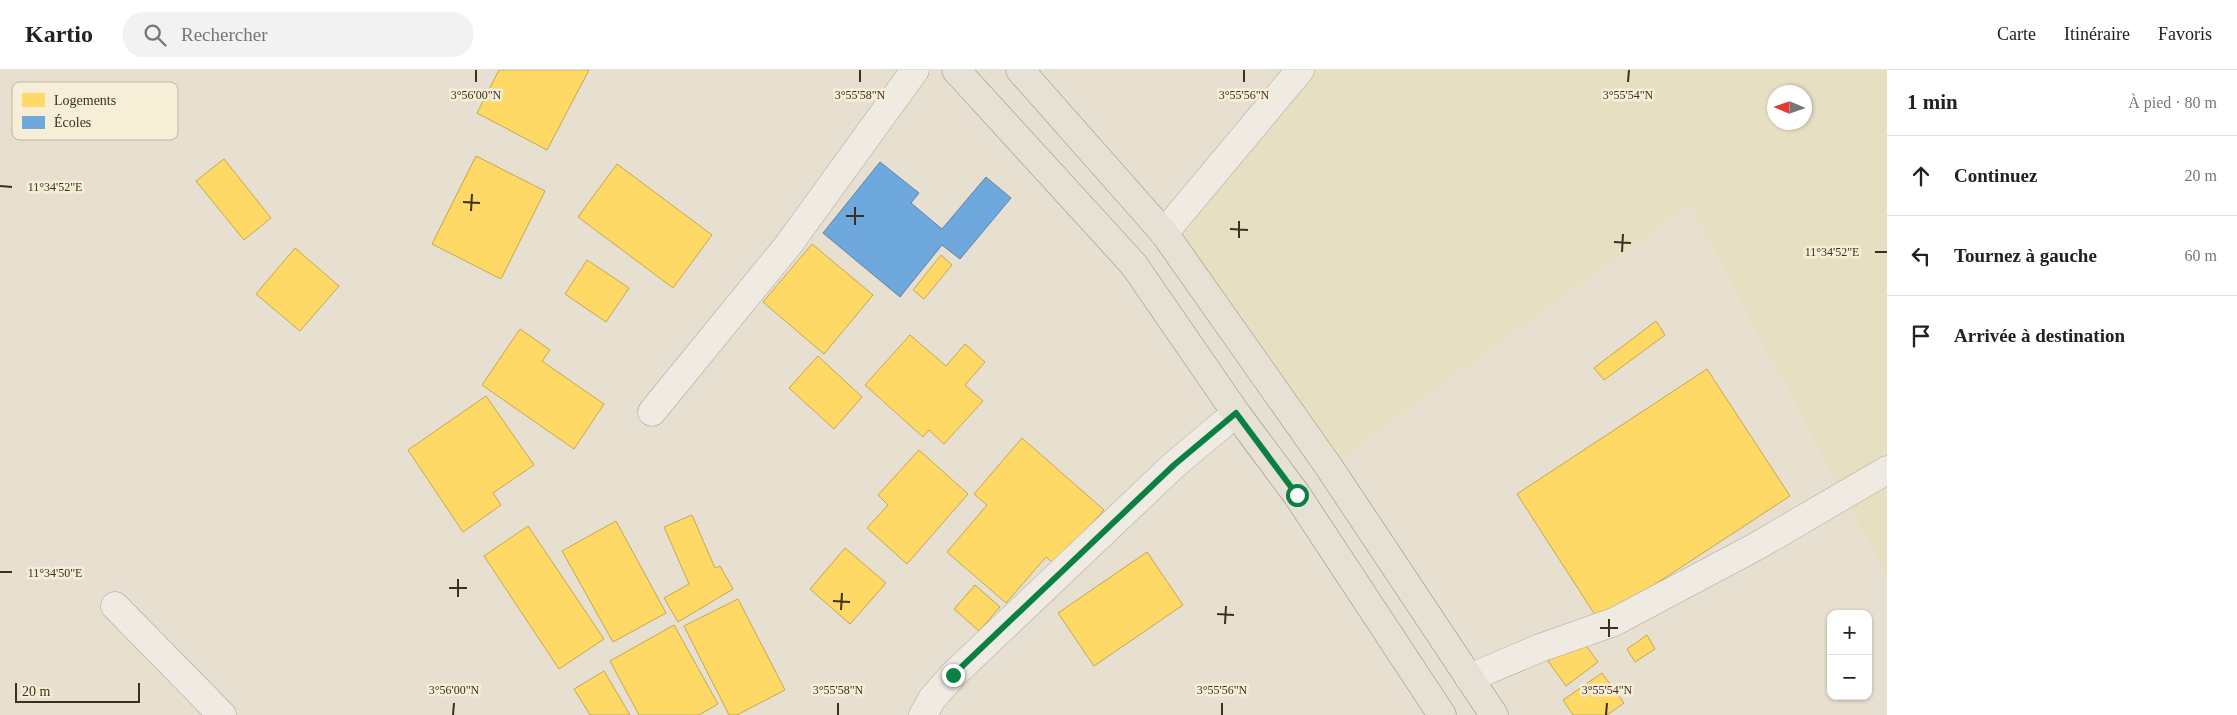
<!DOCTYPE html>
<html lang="fr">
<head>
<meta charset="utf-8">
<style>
	body { margin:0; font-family:"Times New Roman",serif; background:#f2f2f2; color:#222 }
	.controls { position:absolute; right:15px; bottom:15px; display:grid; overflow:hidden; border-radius:10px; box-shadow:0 1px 4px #0004 }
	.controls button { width:45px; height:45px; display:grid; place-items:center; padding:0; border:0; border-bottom:1px solid #e0e0e0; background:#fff; color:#222; font:25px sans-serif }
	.compass { position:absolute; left:1767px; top:15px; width:45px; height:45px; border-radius:50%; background:#fff; box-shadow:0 1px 4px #0004; rotate:272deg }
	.scale { position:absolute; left:15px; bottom:12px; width:125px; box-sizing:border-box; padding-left:5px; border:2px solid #3d2e20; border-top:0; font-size:14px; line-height:18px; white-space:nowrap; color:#3d2e20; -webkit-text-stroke:4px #f7eed8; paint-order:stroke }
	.stop { position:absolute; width:15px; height:15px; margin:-11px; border:4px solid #0b8043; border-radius:50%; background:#fff }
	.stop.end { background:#0b8043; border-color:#fff; box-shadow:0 1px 5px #0008 }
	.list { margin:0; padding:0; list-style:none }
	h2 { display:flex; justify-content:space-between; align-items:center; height:65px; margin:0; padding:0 20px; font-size:21px }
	h2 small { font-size:16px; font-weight:400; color:#767676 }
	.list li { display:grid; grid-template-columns:32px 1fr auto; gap:15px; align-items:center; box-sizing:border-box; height:80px; padding:0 20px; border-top:1px solid #e0e0e0 }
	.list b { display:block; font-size:19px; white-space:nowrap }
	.list em { font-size:16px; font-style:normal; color:#767676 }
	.icon { flex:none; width:28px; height:28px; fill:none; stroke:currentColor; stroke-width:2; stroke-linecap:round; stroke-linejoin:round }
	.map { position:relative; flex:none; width:1887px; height:645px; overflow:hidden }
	header { display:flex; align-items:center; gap:30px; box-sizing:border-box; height:70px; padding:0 25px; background:#fff; border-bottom:1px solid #e0e0e0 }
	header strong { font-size:24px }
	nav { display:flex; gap:28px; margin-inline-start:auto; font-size:18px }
	.search { width:350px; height:45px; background:#f2f2f2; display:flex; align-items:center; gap:12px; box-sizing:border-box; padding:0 18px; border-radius:20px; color:#767676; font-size:19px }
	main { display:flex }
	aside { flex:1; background:#fff }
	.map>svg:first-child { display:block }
	.farmland { fill:#e6dfc2; fill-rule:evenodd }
	.homes { fill:#ffd966; stroke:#c5a651 }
	.schools { fill:#6fa8dc; stroke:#6083a4 }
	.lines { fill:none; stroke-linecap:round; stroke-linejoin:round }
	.minor-casing { stroke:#ada599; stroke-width:29 }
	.major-casing { stroke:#928b80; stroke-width:29 }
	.minor { stroke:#efebe3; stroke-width:28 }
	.major { stroke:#e6e1d4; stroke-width:28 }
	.route { stroke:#0b8043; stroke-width:6 }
	.ticks { fill:none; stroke:#3d2e20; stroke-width:2 }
	.key { fill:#f7eed8; stroke:#bfb4a1; stroke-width:1 }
	.key-label { font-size:14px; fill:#3d2e20 }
	.ticks-label { font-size:12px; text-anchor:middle; fill:#3d2e20; stroke:#f7eed8; stroke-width:5; stroke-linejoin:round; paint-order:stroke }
</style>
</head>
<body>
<header>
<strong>Kartio</strong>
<div class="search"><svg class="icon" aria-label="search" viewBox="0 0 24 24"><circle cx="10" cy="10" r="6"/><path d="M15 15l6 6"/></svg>Rechercher</div>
<nav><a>Carte</a><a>Itinéraire</a><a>Favoris</a></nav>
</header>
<main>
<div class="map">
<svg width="1887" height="645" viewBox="0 0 1887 645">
	<rect width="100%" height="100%" fill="#e7e0d1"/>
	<path class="farmland" d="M1300 0H1887V508L1690 135 1329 397 1164 163ZM1774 22H1804V52H1774Z"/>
	<g class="homes">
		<path d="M499 0H589L547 80 477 43Z"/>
		<path d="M476 86 545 121 501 209 432 174Z"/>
		<path d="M224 89 271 148 244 170 196 111Z"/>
		<path d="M617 94 712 165 673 218 578 147Z"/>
		<path d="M812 174 873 225 824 284 763 232Z"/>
		<path d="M295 178 339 216 300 261 256 224Z"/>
		<path d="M941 185 952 195 924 229 913 220Z"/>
		<path d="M587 190 629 218 606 252 565 224Z"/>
		<path d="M1656 251 1665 265 1604 310 1594 298Z"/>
		<path d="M520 259 550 280 542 291 604 334 574 379 482 315Z"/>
		<path d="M910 265 946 296 965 274 985 292 965 315 983 331 944 374 929 360 923 367 865 315Z"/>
		<path d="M818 286 862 327 834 359 789 318Z"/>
		<path d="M1707 299 1790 426 1599 551 1517 424Z"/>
		<path d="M486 326 534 395 493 423 501 435 463 462 408 380Z"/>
		<path d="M1022 368 1104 440 1056 495 1046 487 1006 533 947 482 987 435 974 424Z"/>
		<path d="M919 380 968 424 907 494 867 458 888 435 878 425Z"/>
		<path d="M692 445 715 498 720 496 733 519 678 552 664 528 689 514 664 457Z"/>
		<path d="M616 451 666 543 613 572 562 481Z"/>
		<path d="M528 456 604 569 559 599 484 486Z"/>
		<path d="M845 478 886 513 850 554 810 519Z"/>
		<path d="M1147 482 1183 535 1094 596 1058 543Z"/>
		<path d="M975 515 1000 537 979 561 954 539Z"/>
		<path d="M738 529 785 620 737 645H729L684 556Z"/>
		<path d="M674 555 718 634 699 645H639L610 591Z"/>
		<path d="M1647 565 1655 579 1635 592 1627 579Z"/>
		<path d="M1580 567 1598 592 1566 616 1548 591Z"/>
		<path d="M604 601 630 645H590L574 619Z"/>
		<path d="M1602 603 1624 633 1607 645H1573L1563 630Z"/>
	</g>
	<path class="schools" d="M880 92 919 123 911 133 942 159 986 107 1011 128 960 189 942 175 900 227 823 163Z"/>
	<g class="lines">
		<g class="minor-casing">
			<g id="minor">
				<path d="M1164 163 1300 0"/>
				<path d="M652 342 789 174 915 0"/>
				<path d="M115 536 222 645"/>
				<path d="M1469 608 1540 578 1614 552 1757 476 1887 400"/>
				<path d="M923 645 932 629 953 605 1174 395 1236 343"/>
			</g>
		</g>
		<g class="major-casing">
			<g id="major">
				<path d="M956 0 1134 195 1236 343 1297 425 1442 645"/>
				<path d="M1020 0 1164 163 1329 397 1494 645"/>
			</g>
		</g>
		<use href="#minor" class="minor"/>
		<use href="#major" class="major"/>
	</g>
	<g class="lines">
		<path class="route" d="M953 605 1174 395 1236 343 1297 425"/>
	</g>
	<path class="ticks" d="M476 12V0M860 12V0M1244 12V0M1628 12 1629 0M0 116 12 117M463 132 480 133M471 141 472 124M846 146H864M855 155V137M1230 159 1248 160M1239 168V151M1614 172 1631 173M1622 182 1623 164M1875 182H1887M0 502H12M449 518H467M458 527V509M833 531 850 532M841 540 842 523M1217 544 1234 545M1225 554 1226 536M1600 558H1618M1609 567V549M453 645 454 633M838 645V633M1222 645V633M1606 645 1607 633"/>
	<rect x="12" y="12" width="166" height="58" rx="8" class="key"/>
	<rect x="22" y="23" width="23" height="14" fill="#ffd966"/>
	<rect x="22" y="46" width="23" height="13" fill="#6fa8dc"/>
	<g class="key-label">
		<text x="54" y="35">Logements</text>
		<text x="54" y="57">Écoles</text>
	</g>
	<g class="ticks-label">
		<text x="476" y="29">3°56'00"N</text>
		<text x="860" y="29">3°55'58"N</text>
		<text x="1244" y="29">3°55'56"N</text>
		<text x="1628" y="29">3°55'54"N</text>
		<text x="55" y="121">11°34'52"E</text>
		<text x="1832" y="186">11°34'52"E</text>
		<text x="55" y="507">11°34'50"E</text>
		<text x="454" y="624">3°56'00"N</text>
		<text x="838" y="624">3°55'58"N</text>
		<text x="1222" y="624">3°55'56"N</text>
		<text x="1607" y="624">3°55'54"N</text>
	</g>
</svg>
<div class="controls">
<button>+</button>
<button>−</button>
</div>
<svg class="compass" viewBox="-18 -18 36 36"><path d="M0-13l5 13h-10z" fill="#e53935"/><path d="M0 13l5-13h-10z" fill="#767676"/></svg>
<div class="scale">20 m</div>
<div class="stop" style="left:1297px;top:425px"></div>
<div class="stop end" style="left:953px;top:605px"></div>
</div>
<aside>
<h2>1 min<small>À pied · 80 m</small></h2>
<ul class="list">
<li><svg class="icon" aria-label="ahead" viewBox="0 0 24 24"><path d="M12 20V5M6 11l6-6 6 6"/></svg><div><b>Continuez</b></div><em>20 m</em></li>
<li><svg class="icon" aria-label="left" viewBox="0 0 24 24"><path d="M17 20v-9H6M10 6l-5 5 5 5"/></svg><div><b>Tournez à gauche</b></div><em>60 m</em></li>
<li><svg class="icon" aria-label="arrive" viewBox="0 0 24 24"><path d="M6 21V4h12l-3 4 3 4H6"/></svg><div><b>Arrivée à destination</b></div></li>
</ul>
</aside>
</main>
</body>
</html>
